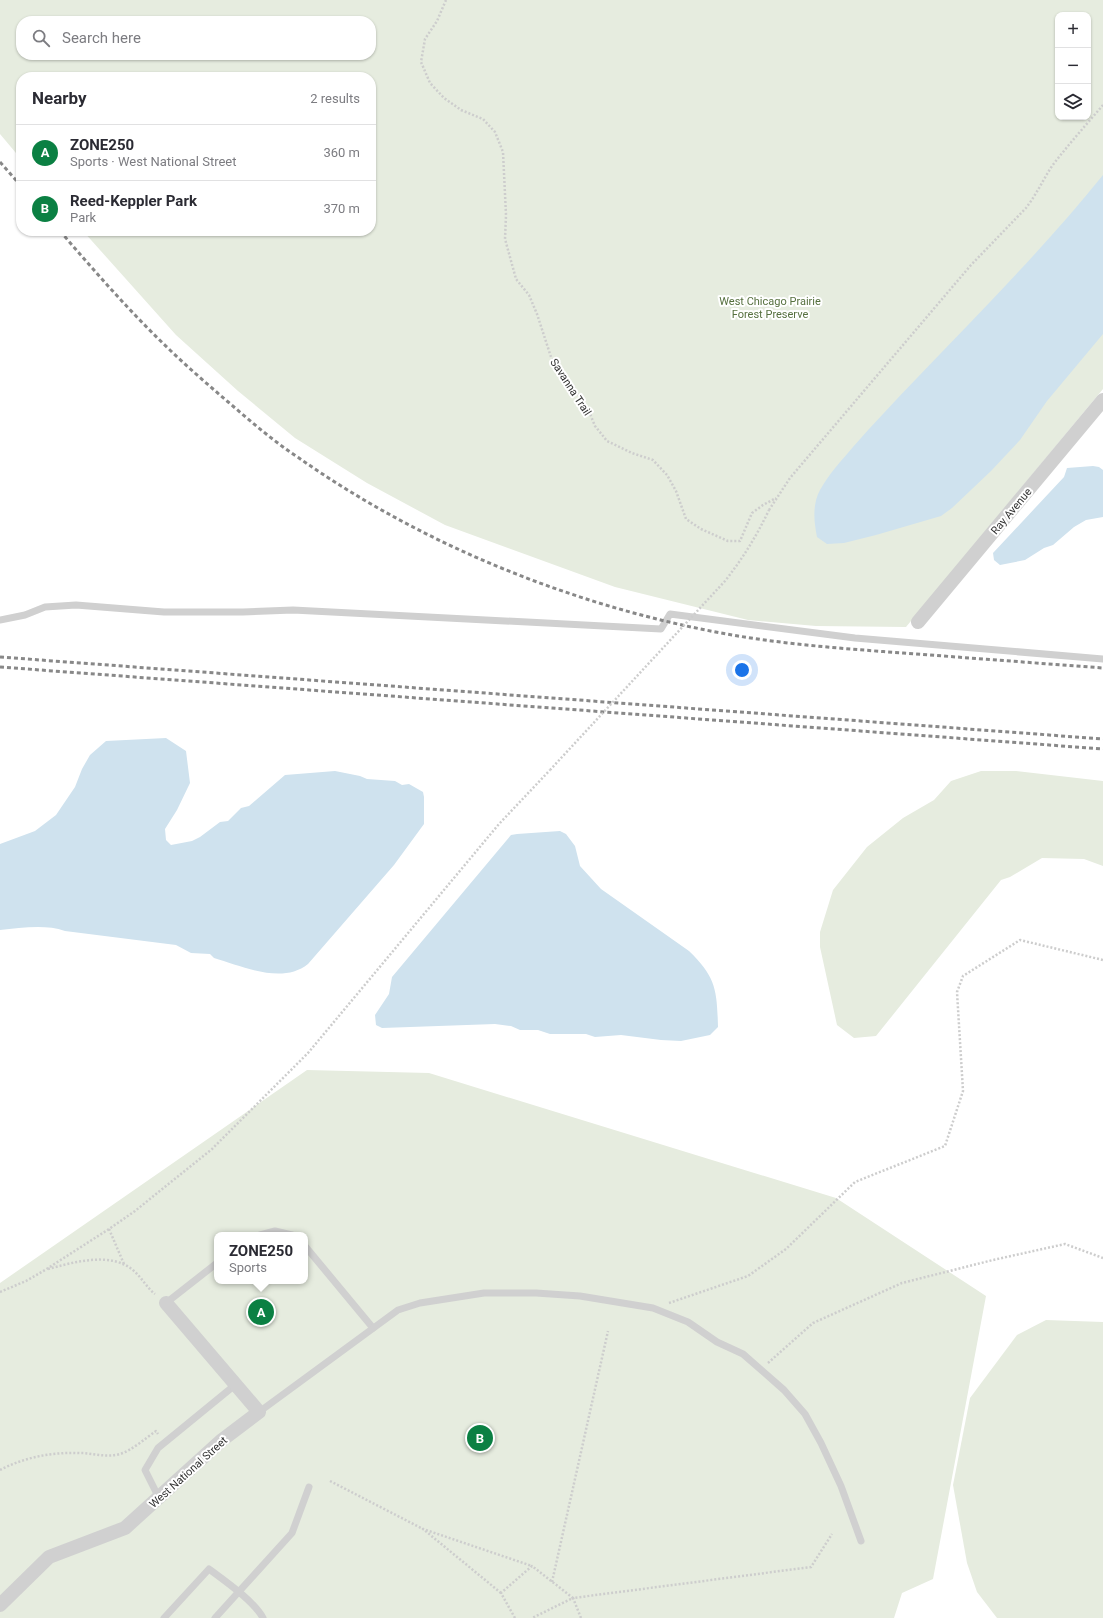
<!DOCTYPE html>
<html lang="en">
<head>
<meta charset="utf-8">
<style>
	body { margin:0; font-family:Roboto,sans-serif; background:#f7f7f7; color:#2b2b33 }
	.controls { position:absolute; right:12px; top:12px; display:grid; overflow:hidden; border-radius:8px; box-shadow:0 1px 3px #0004 }
	.controls button { width:36px; height:36px; display:grid; place-items:center; padding:0; border:0; border-bottom:1px solid #e1e1e2; background:#fff; color:#2b2b33; font:20px sans-serif }
	.you { position:absolute; left:742px; top:670px; width:14px; height:14px; margin:-10px; border:3px solid #fff; border-radius:50%; background:#1a73e8; box-shadow:0 0 0 6px #1a73e833 }
	.badge { display:grid; place-items:center; width:26px; height:26px; border-radius:50%; background:#0b8043; color:#fff; font-size:13px; font-weight:700 }
	.pin { position:absolute; translate:-50% -50%; border:2px solid #fff; box-shadow:0 1px 4px #0006 }
	.popup { position:absolute; left:214px; top:1232px; width:94px; height:52px; box-sizing:border-box; display:grid; place-content:center; border-radius:8px; background:#fff; filter:drop-shadow(0 1px 3px #0005); font-size:13px; white-space:nowrap; color:#7c7c81 }
	.popup b { font-size:15px; color:#2b2b33 }
	.popup::after { content:''; position:absolute; left:50%; top:100%; margin-left:-8px; border:8px solid transparent; border-top-color:#fff }
	.list { margin:0; padding:0; list-style:none }
	h2 { display:flex; justify-content:space-between; align-items:center; height:52px; margin:0; padding:0 16px; font-size:17px }
	h2 small { font-size:13px; font-weight:400; color:#7c7c81 }
	.list li { display:grid; grid-template-columns:26px 1fr auto; gap:12px; align-items:center; box-sizing:border-box; height:56px; padding:0 16px; border-top:1px solid #e1e1e2 }
	.list b { display:block; font-size:15px; white-space:nowrap }
	.list p { margin:0; font-size:13px; white-space:nowrap; color:#7c7c81 }
	.list em { font-size:13px; font-style:normal; color:#7c7c81 }
	.icon { flex:none; width:22px; height:22px; fill:none; stroke:currentColor; stroke-width:2; stroke-linecap:round; stroke-linejoin:round }
	.map { position:relative; flex:none; width:1103px; height:1618px; overflow:hidden }
	.search { position:absolute; background:#fff; box-shadow:0 1px 3px #0004; left:16px; top:16px; width:360px; height:44px; display:flex; align-items:center; gap:10px; box-sizing:border-box; padding:0 14px; border-radius:16px; color:#7c7c81; font-size:15px }
	.panel { position:absolute; background:#fff; box-shadow:0 1px 3px #0004; left:16px; top:72px; width:360px; height:164px; border-radius:16px }
	.map>svg:first-child { display:block }
	.green { fill:#e6ecdf; fill-rule:evenodd }
	.water { fill:#cfe2ee }
	.lines { fill:none; stroke-linecap:round; stroke-linejoin:round }
	.path { stroke:#cdcdcd; stroke-width:2.5; stroke-dasharray:2 2; stroke-linecap:butt }
	.service { stroke:#d0d0d0; stroke-width:7 }
	.minor { stroke:#d0d0d0; stroke-width:14 }
	.rail { stroke:#888; stroke-width:3; stroke-dasharray:4 3; stroke-linecap:butt }
	.path-bridge { stroke:#cdcdcd; stroke-width:2.5; stroke-dasharray:2 2; stroke-linecap:butt }
	.labels { text-anchor:middle; stroke-width:4; stroke-linejoin:round; paint-order:stroke }
	.park-label { font-size:11px; fill:#56703f; stroke:#fff }
	.street-label { font-size:11px; fill:#333; stroke:#fff }
</style>
</head>
<body>
<div class="map">
<svg width="1103" height="1618" viewBox="0 0 1103 1618">
	<rect width="100%" height="100%" fill="#fff"/>
	<g class="green">
		<path d="M0 0H1103V389L906 627 816 626 748 620 615 587 445 525 367 483 295 438 238 391 176 335 83 231H371V77H21V159L0 134ZM1058 15H1088V117H1058ZM21 21H371V55H21Z"/>
		<path d="M981 771H1016L1103 781V866L1084 859 1042 858 1010 877 1001 880 876 1036 854 1038 837 1025 820 947V932L833 890 867 847 903 818 934 800 951 781Z"/>
		<path d="M307 1070 429 1073 836 1198 986 1296 933 1579 902 1593 894 1618H0V1283ZM217 1235H305V1281H217Z"/>
		<path d="M1046 1320 1103 1322V1618H997L977 1592 967 1563 953 1485 970 1398 1017 1335Z"/>
	</g>
	<g class="water">
		<path d="M1103 175V334L1047 401 1020 440 991 471 952 508 941 516 876 535 844 543 827 544 817 537C814 522 812 505 820 490 829 474 841 461 853 447 874 423 895 401 917 378 980 312 1046 246 1103 175Z"/>
		<path d="M1093 466 1099 467 1103 470V517L1086 520 1074 527 1053 545 1044 548 1025 560 1000 565 994 560 993 553 1064 477 1067 468Z"/>
		<path d="M166 738 186 751 190 783 177 810 165 829 166 840 171 845 192 841 200 837 220 822 228 821 241 808 249 806 285 775 335 771 360 776 367 779 395 781 402 785 409 784 423 792 424 797V824L394 865 308 964C282 985 242 966 214 958L210 954 191 953 176 945 65 931C45 924 21 928 0 930V844L35 831 56 815 75 787 82 769 90 755 106 741Z"/>
		<path d="M560 831 566 834 575 846 580 866 601 889 689 951C716 977 717 990 718 1027L710 1035 681 1041 661 1040 621 1035 595 1037 586 1034H550L538 1030H520L511 1026 495 1024 382 1028 376 1025 375 1015 389 994 392 977 511 835 517 834Z"/>
	</g>
	<g class="lines">
		<g class="path">
			<path d="M446 0 437 21 425 39 421 62 430 83 444 98 461 110 483 119 495 132 503 152 506 215 505 239 516 279 529 295 537 314 551 357 562 375 574 388 588 409 595 426 607 441 632 453 653 460 667 475 676 491 686 519 701 529 728 541H740L752 513 763 505 776 498"/>
			<path d="M769 510 790 478 971 265 1026 208C1036 195 1043 180 1052 166 1068 145 1086 125 1103 105"/>
			<path d="M109 1229 124 1264"/>
			<path d="M48 1269C74 1262 112 1251 134 1271 142 1278 147 1288 155 1294"/>
			<path d="M0 1292 26 1281 45 1270 109 1229 135 1211 212 1149 308 1053 499 824 550 770"/>
			<path d="M669 1303 748 1276 786 1249 855 1182 945 1146 963 1091 957 992 963 976 1020 940 1103 960"/>
			<path d="M768 1363 813 1323 902 1283 993 1260 1065 1244 1103 1258"/>
			<path d="M0 1470C25 1457 52 1452 80 1453 93 1453 106 1458 120 1454 131 1451 146 1438 156 1431L158 1434"/>
			<path d="M330 1481 423 1529"/>
			<path d="M552 1582 608 1331"/>
			<path d="M501 1593 423 1529 532 1566"/>
			<path d="M515 1618 501 1593 532 1566 573 1598 532 1618"/>
			<path d="M581 1618 573 1598 811 1567 832 1534"/>
		</g>
		<g class="service">
			<path d="M0 620 25 615 45 607 76 605 164 612H243L293 610 661 629 670 614 855 638 1103 659"/>
			<path d="M260 1235 275 1231 292 1235"/>
			<path d="M305 1246 373 1328"/>
			<path d="M166 1303 217 1263"/>
			<path d="M259 1412 398 1310 420 1303 484 1293H536L580 1296 653 1308 688 1322 717 1342 743 1354 784 1390 805 1414 821 1443 841 1486 861 1541"/>
			<path d="M159 1498 145 1470 158 1448 235 1385"/>
			<path d="M164 1618 209 1569C225 1581 254 1601 263 1618"/>
			<path d="M215 1618 292 1533 309 1487"/>
		</g>
		<g class="minor">
			<path d="M918 622 1103 400"/>
			<path d="M0 1605 49 1557 125 1528 222 1440 259 1412 166 1303"/>
		</g>
		<g class="rail">
			<path d="M0 162 21 186"/>
			<path d="M60 231C96 273 132 314 172 352 192 371 213 389 234 407 255 425 276 443 299 458 427 548 584 610 738 636 793 645 848 649 903 653 970 658 1036 663 1103 668"/>
			<path d="M0 657 1103 739"/>
			<path d="M0 667 1103 749"/>
		</g>
		<path class="path-bridge" d="M550 770 725 581C743 558 756 537 769 510"/>
	</g>
	<g class="labels">
		<g class="park-label">
			<text x="770" y="305">West Chicago Prairie<tspan x="770" dy="13">Forest Preserve</tspan></text>
		</g>
		<g class="street-label">
			<text transform="translate(571 387) rotate(57)" y="4">Savanna Trail</text>
			<text transform="translate(1011 511) rotate(-50)" y="4">Ray Avenue</text>
			<text transform="translate(188 1472) rotate(-42)" y="4">West National Street</text>
		</g>
	</g>
</svg>
<div class="controls">
<button>+</button>
<button>−</button>
<button><svg class="icon" aria-label="layers" viewBox="0 0 24 24"><path d="M12 4l9 5-9 5-9-5zM3 14l9 5 9-5"/></svg></button>
</div>
<div class="you"></div>
<div class="pin badge" style="left:261px;top:1312px">A</div>
<div class="popup"><b>ZONE250</b>Sports</div>
<div class="pin badge" style="left:480px;top:1438px">B</div>
<div class="search"><svg class="icon" aria-label="search" viewBox="0 0 24 24"><circle cx="10" cy="10" r="6"/><path d="M15 15l6 6"/></svg>Search here</div>
<section class="panel">
<h2>Nearby<small>2 results</small></h2>
<ul class="list">
<li><span class="badge">A</span><div><b>ZONE250</b><p>Sports · West National Street</p></div><em>360 m</em></li>
<li><span class="badge">B</span><div><b>Reed-Keppler Park</b><p>Park</p></div><em>370 m</em></li>
</ul>
</section>
</div>
</body>
</html>
